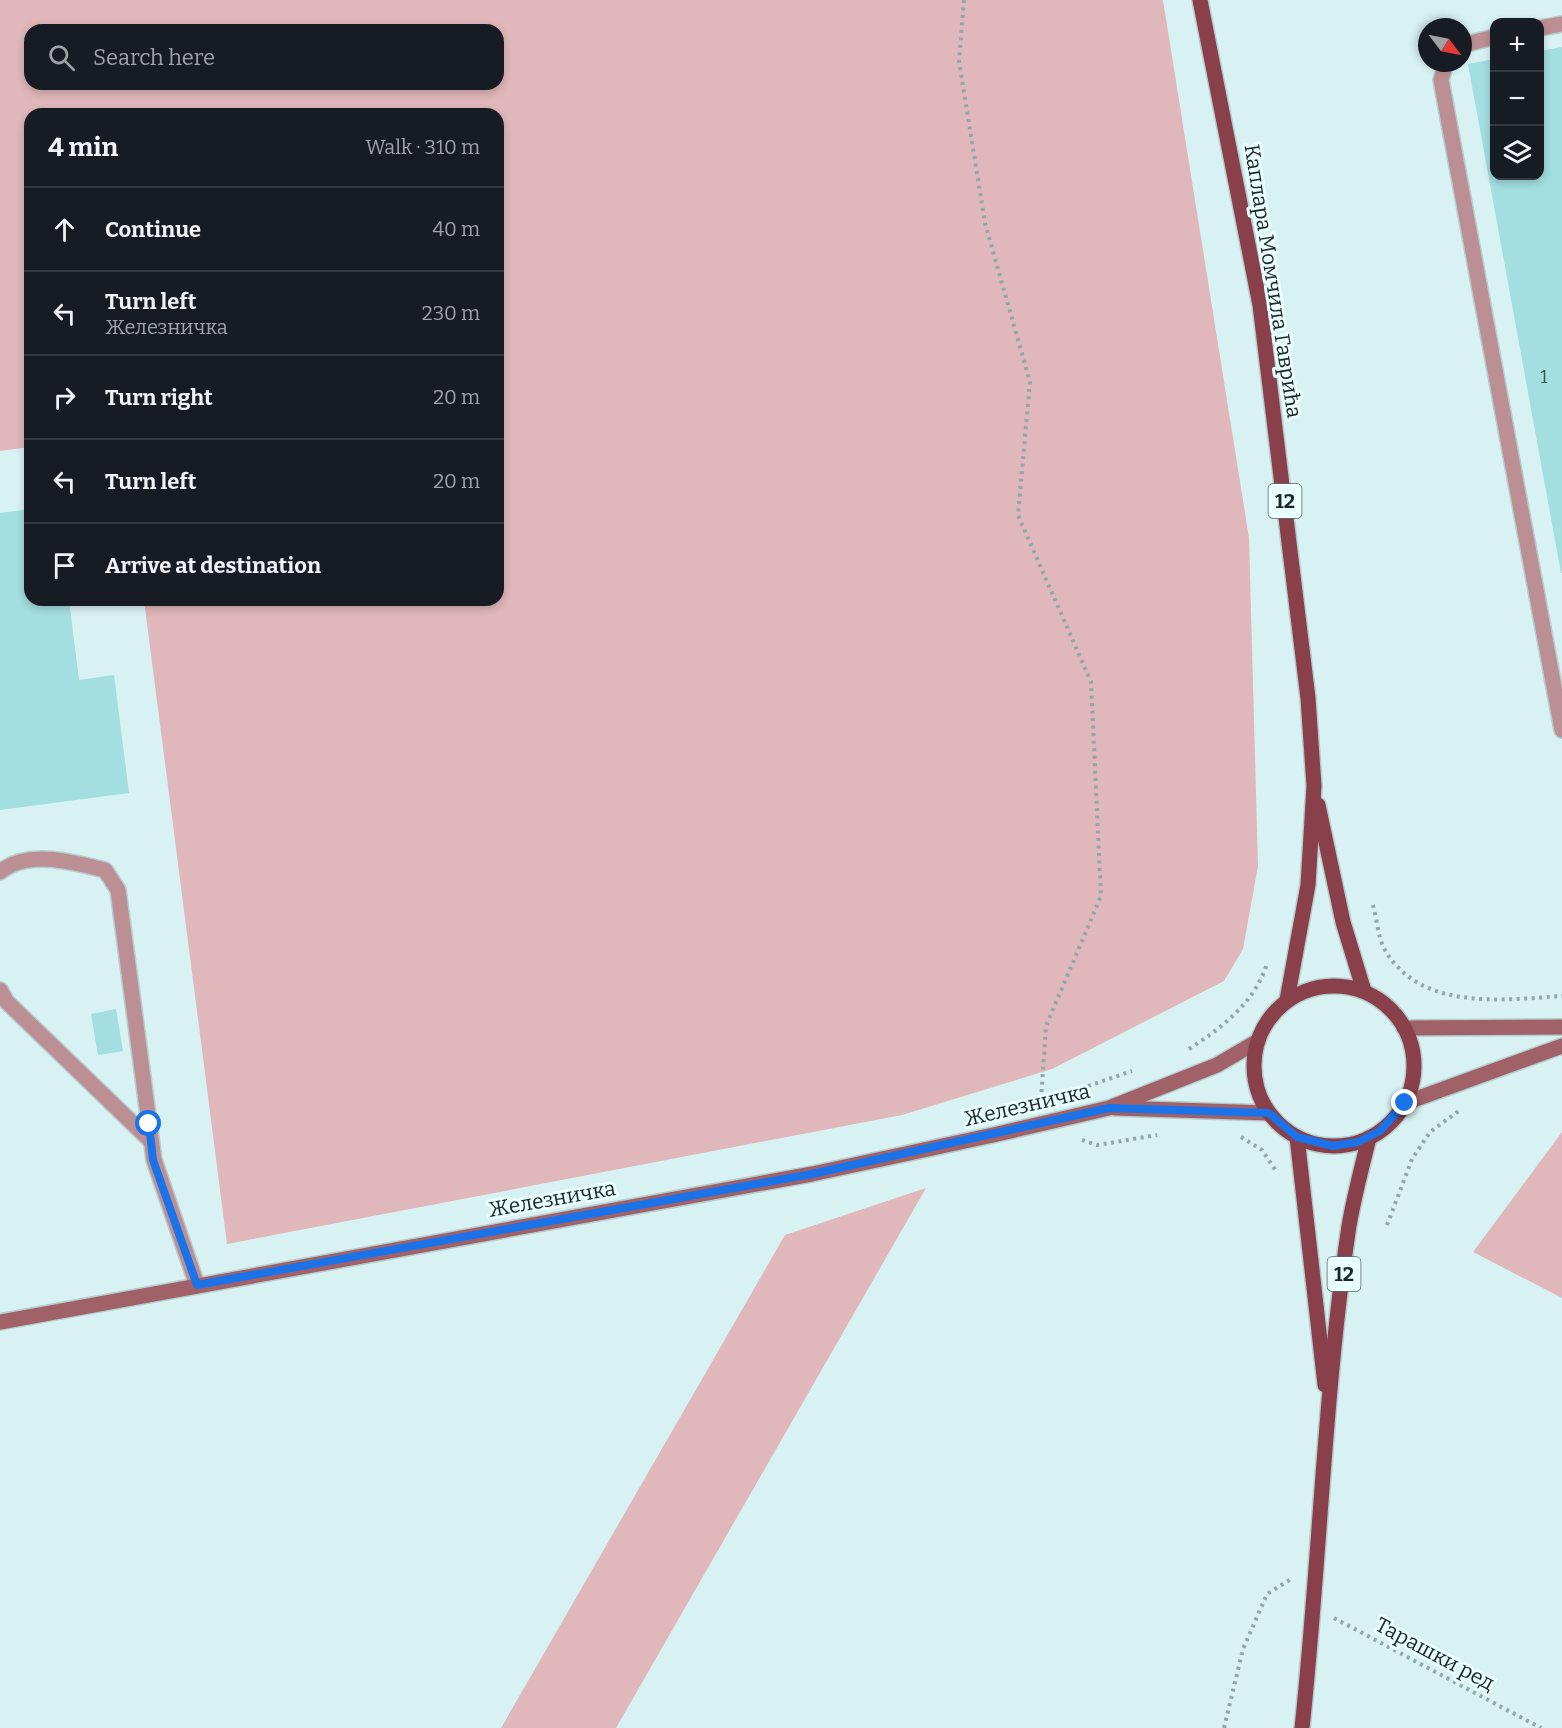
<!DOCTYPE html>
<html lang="en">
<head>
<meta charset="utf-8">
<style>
	body { margin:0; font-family:Bitter,serif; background:#242831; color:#f1f3f6 }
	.controls { position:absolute; right:18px; top:18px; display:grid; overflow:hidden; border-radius:12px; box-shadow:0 3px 9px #0003 }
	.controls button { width:54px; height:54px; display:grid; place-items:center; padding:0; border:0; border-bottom:2px solid #363941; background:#171b24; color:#f1f3f6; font:30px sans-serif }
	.compass { position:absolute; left:1418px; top:18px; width:54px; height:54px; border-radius:50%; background:#171b24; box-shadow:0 3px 9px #0003; rotate:122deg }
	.stop { position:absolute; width:18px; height:18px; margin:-14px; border:4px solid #1a73e8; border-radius:50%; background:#fff }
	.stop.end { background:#1a73e8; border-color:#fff; box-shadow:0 2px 6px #0008 }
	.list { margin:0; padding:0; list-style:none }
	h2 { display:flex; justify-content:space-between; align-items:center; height:78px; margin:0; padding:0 24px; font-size:26px }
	h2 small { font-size:20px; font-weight:400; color:#9ea1a6 }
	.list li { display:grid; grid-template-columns:39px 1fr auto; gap:18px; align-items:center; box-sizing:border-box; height:84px; padding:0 24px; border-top:2px solid #363941 }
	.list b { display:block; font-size:22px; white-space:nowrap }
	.list p { margin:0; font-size:20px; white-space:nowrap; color:#9ea1a6 }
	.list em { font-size:20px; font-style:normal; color:#9ea1a6 }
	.icon { flex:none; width:33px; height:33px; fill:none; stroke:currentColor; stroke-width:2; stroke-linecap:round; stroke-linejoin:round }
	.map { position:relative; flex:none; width:1562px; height:1728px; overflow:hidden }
	.search { position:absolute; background:#171b24; box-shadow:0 3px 9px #0003; left:24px; top:24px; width:480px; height:66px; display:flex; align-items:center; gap:15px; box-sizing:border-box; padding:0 21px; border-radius:18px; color:#9ea1a6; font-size:22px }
	.panel { position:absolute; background:#171b24; box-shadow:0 3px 9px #0003; left:24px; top:108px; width:480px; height:498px; border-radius:18px }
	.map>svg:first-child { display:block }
	.green { fill:#e0b7ba; fill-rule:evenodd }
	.building { fill:#a3dee0 }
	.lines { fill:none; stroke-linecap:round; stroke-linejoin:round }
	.lane-casing { stroke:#b6cdce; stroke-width:18 }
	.secondary-casing { stroke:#b6cdce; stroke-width:18 }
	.primary-casing { stroke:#b6cdce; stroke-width:18 }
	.path { stroke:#93a7a8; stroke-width:4; stroke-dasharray:3 4.5; stroke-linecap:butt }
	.lane { stroke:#bb8f93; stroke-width:15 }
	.secondary { stroke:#a06168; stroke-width:15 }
	.primary { stroke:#8a404b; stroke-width:15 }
	.route { stroke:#1a73e8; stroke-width:8 }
	.labels { text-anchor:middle; stroke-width:6; stroke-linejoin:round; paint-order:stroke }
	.number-label { font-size:18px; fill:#3e5454 }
	.shield { fill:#e9feff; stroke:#5a6767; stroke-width:1.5 }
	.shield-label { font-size:20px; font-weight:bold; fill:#1c2626 }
	.street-label { font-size:21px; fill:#1c2626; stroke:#e9feff }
</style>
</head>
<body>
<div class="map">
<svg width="1562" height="1728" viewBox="0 0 1562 1728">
	<rect width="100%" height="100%" fill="#d8f2f3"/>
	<g class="green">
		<path d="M0 0H1163L1249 538 1258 866 1243 949 1224 981 1052 1069 902 1115 227 1244 144 600H498V114H30V447L0 451ZM30 30H498V84H30Z"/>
		<path d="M1562 1132V1298L1473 1252Z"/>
		<path d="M926 1188 616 1728H501L785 1235Z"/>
	</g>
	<g class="building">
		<path d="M1562 47V573H1561L1468 64 1494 59V176H1540V51Z"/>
		<path d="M30 509V600H69L79 680 114 675 129 793 0 810V513Z"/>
		<path d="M116 1009 123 1051 98 1055 91 1014Z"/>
	</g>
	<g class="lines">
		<g class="lane-casing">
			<g id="lane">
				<path d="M1540 28 1562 24"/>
				<path d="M1463 45 1494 37"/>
				<path d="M1446 63 1441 80 1562 730"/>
				<path d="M0 872C28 849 73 862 105 870L118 890 154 1160 197 1285"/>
				<path d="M0 990 7 1002 151 1141"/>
			</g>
		</g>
		<g class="secondary-casing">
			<g id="secondary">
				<path d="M1404 1028 1562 1027"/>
				<path d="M1405 1103 1562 1046"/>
				<path d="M1115 1108 1269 1113"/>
				<path d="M0 1322 812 1174 993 1135 1109 1108 1217 1065 1258 1041"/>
			</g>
		</g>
		<g class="primary-casing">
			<g id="primary">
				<path d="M1200 0 1260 305 1308 698 1314 786 1308 885 1287 1000"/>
				<path d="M1318 805 1343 922 1364 991"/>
				<circle cx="1334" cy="1066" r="80"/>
				<path d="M1297 1137 1325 1385"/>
				<path d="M1302 1728C1320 1561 1324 1392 1349 1226 1354 1196 1362 1167 1369 1138"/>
			</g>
		</g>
		<g class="path">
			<path d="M964 0 959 61 985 223 1030 382 1018 515 1091 682 1101 896 1046 1026 1041 1100"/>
			<path d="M1373 905C1377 919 1378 938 1385 950 1420 1011 1503 1000 1562 996"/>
			<path d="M1189 1049C1223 1027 1254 1003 1267 964"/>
			<path d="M1088 1086 1132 1071"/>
			<path d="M1241 1137 1262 1150 1276 1171"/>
			<path d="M1082 1140 1097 1145 1157 1135"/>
			<path d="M1387 1225 1412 1159 1430 1132 1460 1110"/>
			<path d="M1334 1618 1541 1728"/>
			<path d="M1224 1728 1243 1649 1267 1594 1291 1579"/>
		</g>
		<use href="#lane" class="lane"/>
		<use href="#secondary" class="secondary"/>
		<use href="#primary" class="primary"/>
	</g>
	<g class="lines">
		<path class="route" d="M149 1124 153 1160 197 1285 812 1174 1109 1108 1269 1113 1297 1137 1333 1146 1358 1142 1380 1131 1405 1103"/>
	</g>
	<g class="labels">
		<g class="number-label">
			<text x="1544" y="383">1</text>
		</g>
		<g class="shield">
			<rect x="1268.5" y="484" width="33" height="34" rx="4.5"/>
			<rect x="1327.5" y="1257" width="33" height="34" rx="4.5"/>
		</g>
		<g class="shield-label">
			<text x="1285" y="508">12</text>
			<text x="1344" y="1281">12</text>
		</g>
		<g class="street-label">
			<text transform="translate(1273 281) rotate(81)" y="7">Каплара Момчила Гаврића</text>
			<text transform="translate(1027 1105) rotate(-13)" y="7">Железничка</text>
			<text transform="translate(552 1199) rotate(-10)" y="7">Железничка</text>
			<text transform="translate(1435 1654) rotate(28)" y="7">Тарашки ред</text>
		</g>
	</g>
</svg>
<div class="controls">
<button>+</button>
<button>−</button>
<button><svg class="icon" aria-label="layers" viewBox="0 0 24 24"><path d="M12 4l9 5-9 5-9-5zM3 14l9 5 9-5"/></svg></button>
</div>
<svg class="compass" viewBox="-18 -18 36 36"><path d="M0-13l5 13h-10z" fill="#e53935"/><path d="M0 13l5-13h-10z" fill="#9ea1a6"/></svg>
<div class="stop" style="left:149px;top:1124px"></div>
<div class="stop end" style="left:1405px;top:1103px"></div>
<div class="search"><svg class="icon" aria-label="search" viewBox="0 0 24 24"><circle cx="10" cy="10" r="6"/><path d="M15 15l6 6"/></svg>Search here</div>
<section class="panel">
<h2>4 min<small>Walk · 310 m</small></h2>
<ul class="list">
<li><svg class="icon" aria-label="ahead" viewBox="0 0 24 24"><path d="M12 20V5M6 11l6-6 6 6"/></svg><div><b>Continue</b></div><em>40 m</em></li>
<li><svg class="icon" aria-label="left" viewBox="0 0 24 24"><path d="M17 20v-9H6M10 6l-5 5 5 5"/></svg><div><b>Turn left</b><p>Железничка</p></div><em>230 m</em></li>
<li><svg class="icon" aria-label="right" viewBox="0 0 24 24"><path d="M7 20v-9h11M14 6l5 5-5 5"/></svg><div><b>Turn right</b></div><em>20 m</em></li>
<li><svg class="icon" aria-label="left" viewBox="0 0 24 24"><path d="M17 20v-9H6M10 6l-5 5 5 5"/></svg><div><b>Turn left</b></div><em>20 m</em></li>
<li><svg class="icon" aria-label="arrive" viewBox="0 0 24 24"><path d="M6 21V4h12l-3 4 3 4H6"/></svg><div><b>Arrive at destination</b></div></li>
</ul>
</section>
</div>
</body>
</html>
